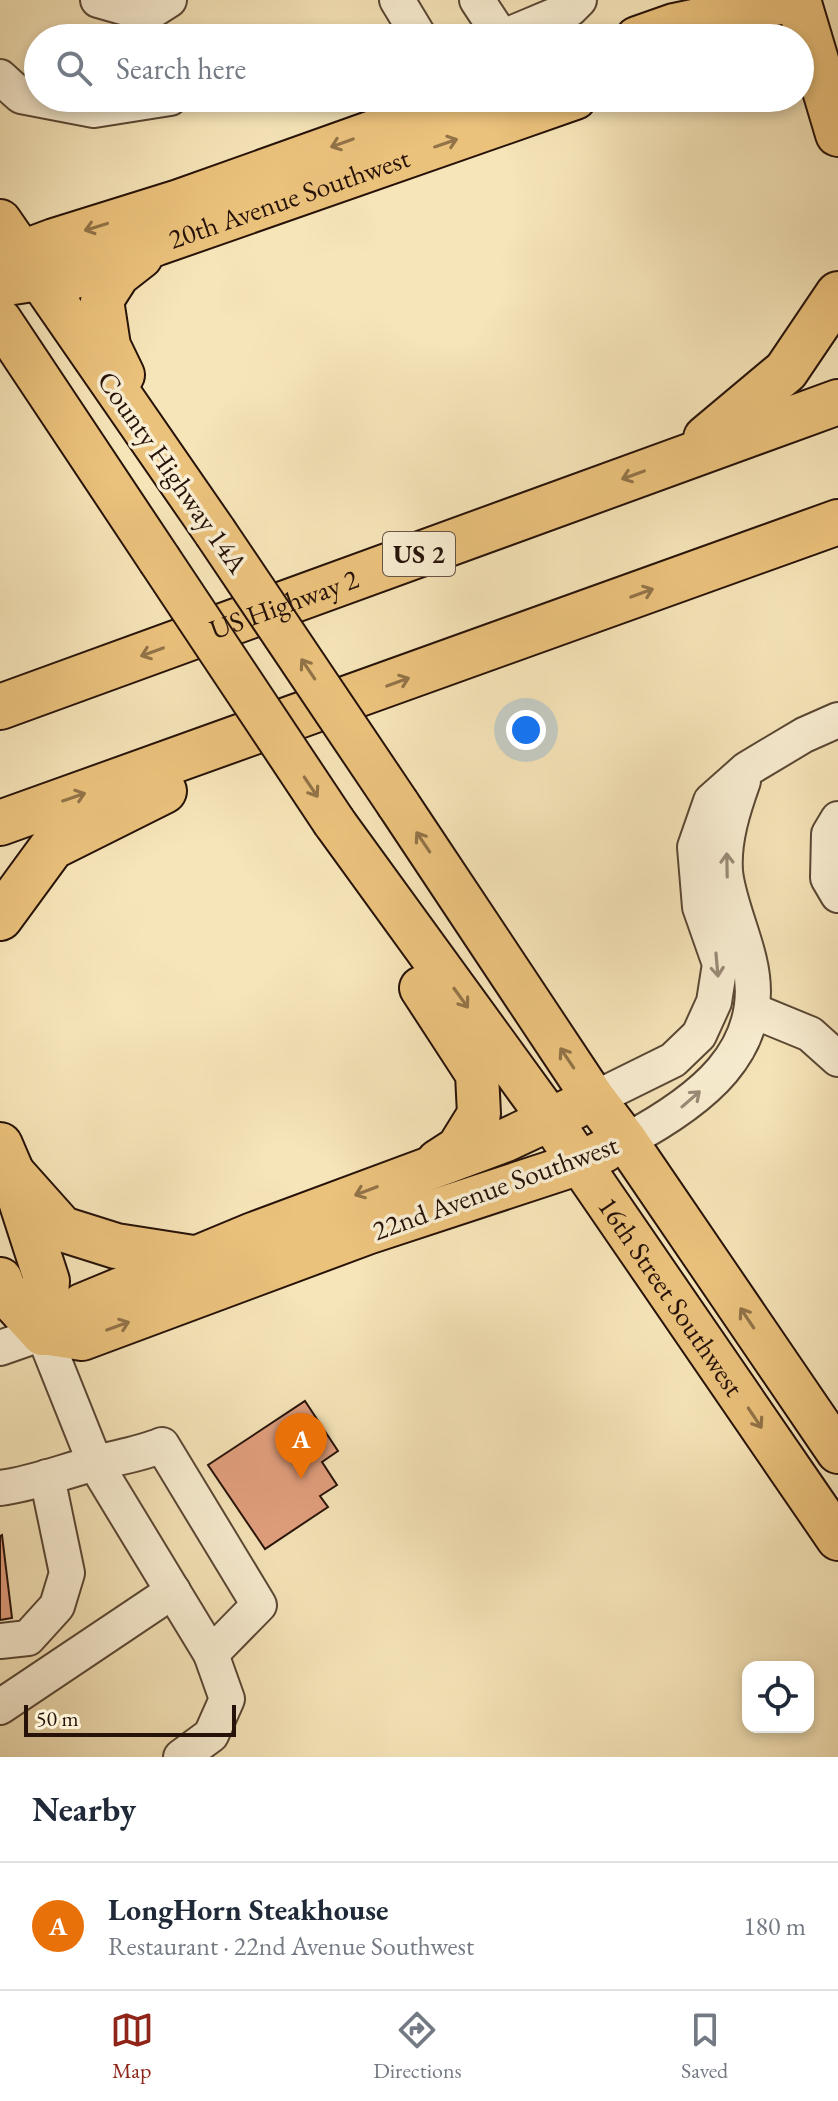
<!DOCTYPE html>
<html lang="en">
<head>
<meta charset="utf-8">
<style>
	body { margin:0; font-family:"EB Garamond",serif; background:#f2f2f3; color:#1f2937 }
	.controls { position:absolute; right:24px; bottom:24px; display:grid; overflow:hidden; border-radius:16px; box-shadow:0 4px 12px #0003 }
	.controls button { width:72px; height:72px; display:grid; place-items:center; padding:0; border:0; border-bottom:2px solid #e0e1e3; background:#fff; color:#1f2937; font:40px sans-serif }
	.scale { position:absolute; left:24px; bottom:20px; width:212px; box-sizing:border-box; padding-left:8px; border:4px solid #261209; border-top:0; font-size:22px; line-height:28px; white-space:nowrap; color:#261209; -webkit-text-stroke:6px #f9eed2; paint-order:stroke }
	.you { position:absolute; left:526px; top:730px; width:28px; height:28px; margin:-20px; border:6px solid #fff; border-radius:50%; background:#1a73e8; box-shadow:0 0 0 12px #1a73e833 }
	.badge { display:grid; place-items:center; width:52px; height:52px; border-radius:50%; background:#8f2418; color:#fff; font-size:26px; font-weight:700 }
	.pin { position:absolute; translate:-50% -66px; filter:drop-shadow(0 2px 4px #0008) }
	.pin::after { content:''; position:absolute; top:42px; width:28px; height:24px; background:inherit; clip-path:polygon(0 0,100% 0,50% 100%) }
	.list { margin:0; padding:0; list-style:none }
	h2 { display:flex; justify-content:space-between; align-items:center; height:104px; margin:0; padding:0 32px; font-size:34px }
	h2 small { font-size:26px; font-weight:400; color:#747a83 }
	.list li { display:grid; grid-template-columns:52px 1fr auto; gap:24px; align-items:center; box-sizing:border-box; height:128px; padding:0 32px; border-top:2px solid #e0e1e3 }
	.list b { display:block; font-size:30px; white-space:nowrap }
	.list p { margin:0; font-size:26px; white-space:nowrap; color:#747a83 }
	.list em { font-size:26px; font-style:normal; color:#747a83 }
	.icon { flex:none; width:44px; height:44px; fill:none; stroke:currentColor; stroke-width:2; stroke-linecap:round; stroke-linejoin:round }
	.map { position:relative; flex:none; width:838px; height:1757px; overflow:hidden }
	.search { position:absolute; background:#fff; box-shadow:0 4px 12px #0003; left:24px; right:24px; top:24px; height:88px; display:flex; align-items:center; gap:20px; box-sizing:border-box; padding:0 28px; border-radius:44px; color:#747a83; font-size:30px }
	.sheet { height:232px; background:#fff }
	nav { display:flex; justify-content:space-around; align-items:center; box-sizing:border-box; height:112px; border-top:2px solid #e0e1e3; background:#fff; font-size:22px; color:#747a83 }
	nav a { display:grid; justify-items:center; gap:4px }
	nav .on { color:#8f2418 }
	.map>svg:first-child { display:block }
	.building { fill:#e3a07f; stroke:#261209; stroke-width:2 }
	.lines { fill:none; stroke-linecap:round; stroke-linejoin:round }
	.minor-casing { stroke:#5a4735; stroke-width:38 }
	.major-casing { stroke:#261209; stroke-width:46 }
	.highway-casing { stroke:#261209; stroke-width:48 }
	.minor { stroke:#f9eed2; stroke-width:34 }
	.major { stroke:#ebc27c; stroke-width:42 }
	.highway { stroke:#ebc27c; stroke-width:44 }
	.major-bridge-casing { stroke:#261209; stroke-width:46; stroke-linecap:butt }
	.major-bridge { stroke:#ebc27c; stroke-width:42 }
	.oneway { stroke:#927348 }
	.oneway2 { stroke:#9a8b78 }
	.labels { text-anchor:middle; stroke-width:7; stroke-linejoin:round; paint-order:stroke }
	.shield { fill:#f9eed2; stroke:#655445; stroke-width:2 }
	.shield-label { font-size:26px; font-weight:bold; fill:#261209 }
	.street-label { font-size:28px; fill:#261209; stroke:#f9eed2 }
</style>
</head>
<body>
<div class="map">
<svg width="838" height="1757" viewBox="0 0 838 1757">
	<rect width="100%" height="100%" fill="#f6e5b9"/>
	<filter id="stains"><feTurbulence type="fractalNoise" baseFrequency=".0025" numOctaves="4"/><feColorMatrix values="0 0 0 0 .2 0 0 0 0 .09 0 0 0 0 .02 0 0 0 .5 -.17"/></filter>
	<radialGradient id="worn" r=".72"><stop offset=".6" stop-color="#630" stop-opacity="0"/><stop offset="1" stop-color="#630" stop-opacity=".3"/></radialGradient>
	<g class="building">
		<path d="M305 1401 338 1451 322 1462 337 1485 320 1496 328 1507 265 1549 208 1465Z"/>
		<path d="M2 1535 12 1618 0 1620V1536Z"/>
	</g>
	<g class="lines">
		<g class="minor-casing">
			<g id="minor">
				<path d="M98 0 147 14 169 0"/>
				<path d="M397 0 420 38"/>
				<path d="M477 0 502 38"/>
				<path d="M501 38 570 9 579 0"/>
				<path d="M0 77 21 96 94 110 170 98"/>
				<path d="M838 819 829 834 828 878 838 895"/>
				<path d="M754 1011 810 1034 838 1059"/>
				<path d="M594 1099 673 1060 699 1035 714 1002 720 964 700 907 695 847 711 801 747 769 804 735 838 720"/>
				<path d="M626 1141C697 1103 771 1051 749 960 743 933 727 897 725 871 723 840 733 809 743 781"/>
				<path d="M0 1348 43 1333 95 1463 211 1654 227 1699 211 1735 181 1757"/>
				<path d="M0 1488C33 1484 64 1471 96 1463 119 1457 141 1454 162 1445L259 1605 211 1654"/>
				<path d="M0 1641 28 1638 57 1606 67 1573 47 1477"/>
				<path d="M0 1707 173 1591"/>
			</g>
		</g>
		<g class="major-casing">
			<g id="major">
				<path d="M637 38 674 25 794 0"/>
				<path d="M0 221 215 532"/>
				<path d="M0 270 22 252 54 240 179 201 468 98"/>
				<path id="s1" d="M0 285 39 279 67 280 157 244 575 98"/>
				<path d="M0 320 159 559"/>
				<path d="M123 375 109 346 102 300 118 275 141 257"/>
				<path d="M398 804 594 1099 626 1141 838 1452"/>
				<path id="s2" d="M334 822 549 1118 838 1539"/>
				<path d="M421 988 477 1074 479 1114 458 1148 438 1161"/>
				<path d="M43 1333 82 1339 367 1233 580 1163 604 1151"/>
				<path d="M43 1333 82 1305 253 1234 506 1140 574 1108"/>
			</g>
		</g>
		<g class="highway-casing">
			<g id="highway">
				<path d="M798 0 838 134"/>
				<path d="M706 438 786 371 838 294"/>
				<path id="s3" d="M0 707 838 402"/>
				<path d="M0 823 838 522"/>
				<path d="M0 918 52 847 164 791"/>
				<path d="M0 1145 12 1173 47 1281 43 1333"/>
				<path d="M12 1173 62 1229 116 1246 193 1258"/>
				<path d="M0 1280 3 1289 43 1333"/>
			</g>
		</g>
		<use href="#minor" class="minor"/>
		<use href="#major" class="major"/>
		<use href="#highway" class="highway"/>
		<g class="major-bridge-casing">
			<g id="major-bridge">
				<path d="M215 532 398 804"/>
				<path d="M159 559 334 822"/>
			</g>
		</g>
		<use href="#major-bridge" class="major-bridge"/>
	</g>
	<defs><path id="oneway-shaft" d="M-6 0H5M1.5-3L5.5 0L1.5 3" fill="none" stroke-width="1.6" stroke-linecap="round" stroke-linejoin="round" transform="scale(2)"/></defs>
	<g class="oneway">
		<use href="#oneway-shaft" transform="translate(342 143) rotate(160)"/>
		<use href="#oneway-shaft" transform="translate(446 143) rotate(-19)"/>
		<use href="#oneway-shaft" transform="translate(96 227) rotate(163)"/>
		<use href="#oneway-shaft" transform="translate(633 475) rotate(160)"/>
		<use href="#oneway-shaft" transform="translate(642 593) rotate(-20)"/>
		<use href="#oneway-shaft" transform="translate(152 652) rotate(160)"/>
		<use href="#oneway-shaft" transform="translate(308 669) rotate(-124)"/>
		<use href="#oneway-shaft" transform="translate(398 682) rotate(-20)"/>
		<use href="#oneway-shaft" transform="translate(311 787) rotate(56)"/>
		<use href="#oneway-shaft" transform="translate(74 797) rotate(-19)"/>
		<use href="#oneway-shaft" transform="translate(423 842) rotate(-124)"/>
		<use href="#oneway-shaft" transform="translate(461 998) rotate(54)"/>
		<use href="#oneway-shaft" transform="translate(567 1058) rotate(-124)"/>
		<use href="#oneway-shaft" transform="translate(366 1191) rotate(159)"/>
		<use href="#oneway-shaft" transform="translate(747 1318) rotate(-124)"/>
		<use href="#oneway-shaft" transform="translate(118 1326) rotate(-20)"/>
		<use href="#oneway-shaft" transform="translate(755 1418) rotate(56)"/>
	</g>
	<g class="oneway2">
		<use href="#oneway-shaft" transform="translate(727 865) rotate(-91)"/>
		<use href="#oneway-shaft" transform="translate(717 965) rotate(85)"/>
		<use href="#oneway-shaft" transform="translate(691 1099) rotate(-41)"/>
	</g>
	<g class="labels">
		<rect class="shield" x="383" y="532" width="72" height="44" rx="6"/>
		<g class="shield-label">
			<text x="419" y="563">US 2</text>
		</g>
		<g class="street-label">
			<text dy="10" stroke="none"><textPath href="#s1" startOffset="304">20th Avenue Southwest</textPath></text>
			<text transform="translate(173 472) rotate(55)" y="10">County Highway 14A</text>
			<text dy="10" stroke="none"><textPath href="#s3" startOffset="302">US Highway 2</textPath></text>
			<text transform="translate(495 1187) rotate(-20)" y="10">22nd Avenue Southwest</text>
			<text dy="10" stroke="none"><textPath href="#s2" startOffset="582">16th Street Southwest</textPath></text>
		</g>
	</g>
	<rect width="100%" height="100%" filter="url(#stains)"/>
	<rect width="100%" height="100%" fill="url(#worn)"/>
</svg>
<div class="controls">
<button><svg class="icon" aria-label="locate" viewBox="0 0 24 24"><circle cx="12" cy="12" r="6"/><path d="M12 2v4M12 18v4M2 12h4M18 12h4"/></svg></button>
</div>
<div class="scale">50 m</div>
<div class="you"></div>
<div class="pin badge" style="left:301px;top:1479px;background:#e8710a">A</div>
<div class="search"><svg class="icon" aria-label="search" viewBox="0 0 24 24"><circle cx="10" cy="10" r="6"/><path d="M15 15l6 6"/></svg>Search here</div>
</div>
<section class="sheet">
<h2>Nearby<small></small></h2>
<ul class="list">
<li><span class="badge" style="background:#e8710a">A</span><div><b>LongHorn Steakhouse</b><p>Restaurant · 22nd Avenue Southwest</p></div><em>180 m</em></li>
</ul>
</section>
<nav>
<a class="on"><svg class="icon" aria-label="map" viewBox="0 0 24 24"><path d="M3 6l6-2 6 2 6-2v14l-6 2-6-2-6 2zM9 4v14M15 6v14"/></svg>Map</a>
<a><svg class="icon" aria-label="directions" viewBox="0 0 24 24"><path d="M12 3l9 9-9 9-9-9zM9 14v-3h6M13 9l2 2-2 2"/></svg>Directions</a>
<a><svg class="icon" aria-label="saved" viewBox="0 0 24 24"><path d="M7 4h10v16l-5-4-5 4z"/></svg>Saved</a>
</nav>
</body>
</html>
